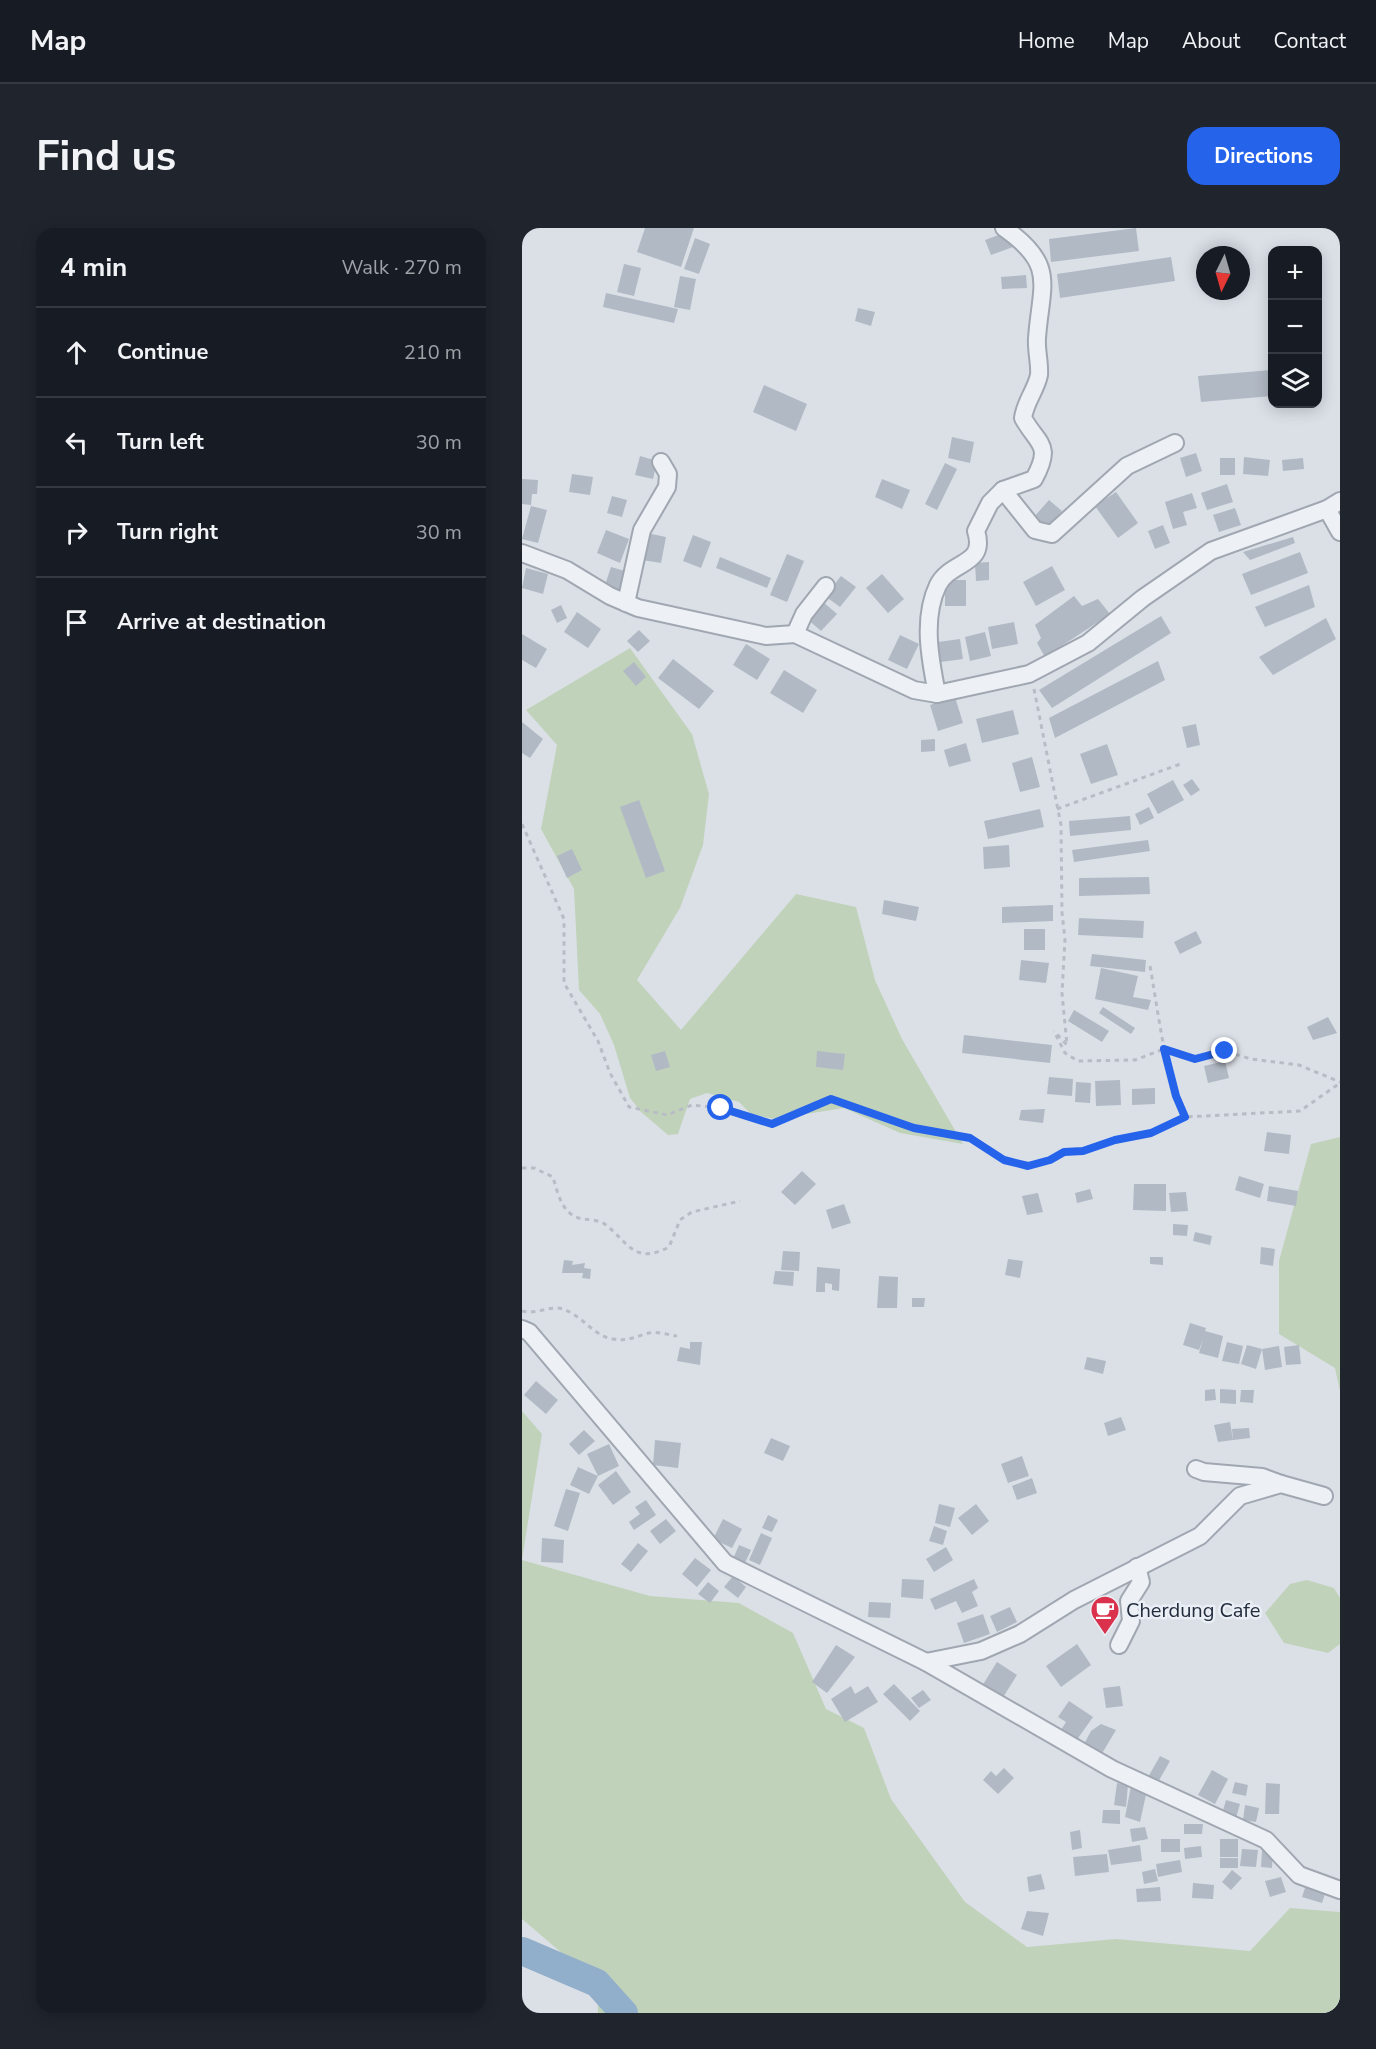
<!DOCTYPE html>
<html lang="en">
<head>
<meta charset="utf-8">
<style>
	body { margin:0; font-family:"Nunito Sans",sans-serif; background:#20242c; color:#f1f3f6 }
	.controls { position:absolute; right:18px; top:18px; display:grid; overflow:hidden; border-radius:12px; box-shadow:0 3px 15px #0003 }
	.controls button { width:54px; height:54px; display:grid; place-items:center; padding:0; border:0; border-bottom:2px solid #363941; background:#171b24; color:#f1f3f6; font:30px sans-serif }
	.compass { position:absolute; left:674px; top:18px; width:54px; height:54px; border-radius:50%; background:#171b24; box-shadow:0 3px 15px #0003; rotate:185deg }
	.stop { position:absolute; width:18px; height:18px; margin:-14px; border:4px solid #2563eb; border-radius:50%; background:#fff }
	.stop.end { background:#2563eb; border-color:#fff; box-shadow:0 2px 6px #0008 }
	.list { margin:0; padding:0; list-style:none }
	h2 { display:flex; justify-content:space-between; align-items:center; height:78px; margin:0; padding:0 24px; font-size:26px }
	h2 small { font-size:20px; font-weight:400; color:#9ea1a6 }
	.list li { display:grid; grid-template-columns:39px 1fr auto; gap:18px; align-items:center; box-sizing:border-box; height:90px; padding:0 24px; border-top:2px solid #363941 }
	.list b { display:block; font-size:22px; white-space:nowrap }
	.list em { font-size:20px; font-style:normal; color:#9ea1a6 }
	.icon { flex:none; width:33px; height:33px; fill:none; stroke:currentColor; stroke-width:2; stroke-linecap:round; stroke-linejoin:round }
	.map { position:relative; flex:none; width:818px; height:1785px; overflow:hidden; border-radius:18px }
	header { display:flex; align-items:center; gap:36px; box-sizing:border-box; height:84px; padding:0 30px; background:#171b24; border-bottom:2px solid #363941 }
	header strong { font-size:28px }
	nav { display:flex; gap:33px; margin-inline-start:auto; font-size:21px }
	.intro { display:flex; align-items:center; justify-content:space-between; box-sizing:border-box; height:144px; padding:0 36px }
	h1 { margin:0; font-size:42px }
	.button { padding:15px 27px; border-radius:18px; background:#2563eb; color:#fff; font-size:21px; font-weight:700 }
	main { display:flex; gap:36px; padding:0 36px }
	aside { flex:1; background:#171b24; border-radius:18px; box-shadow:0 3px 15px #0003 }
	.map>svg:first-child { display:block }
	.green { fill:#c1d2bb }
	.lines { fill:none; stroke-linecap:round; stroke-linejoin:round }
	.river { stroke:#91aecb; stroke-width:28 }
	.building { fill:#b1b9c4 }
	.minor-casing { stroke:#a0a7b1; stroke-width:20 }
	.path { stroke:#b8bdc5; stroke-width:3; stroke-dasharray:4.5 4.5; stroke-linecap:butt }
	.minor { stroke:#edf0f5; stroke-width:16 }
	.route { stroke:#2563eb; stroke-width:8 }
	.labels { text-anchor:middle; stroke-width:5; stroke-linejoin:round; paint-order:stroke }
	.poi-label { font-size:20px; fill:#232d3e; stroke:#eaeef5; text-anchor:start }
</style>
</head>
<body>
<header>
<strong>Map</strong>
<nav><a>Home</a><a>Map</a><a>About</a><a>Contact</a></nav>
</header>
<div class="intro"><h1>Find us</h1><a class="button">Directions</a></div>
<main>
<aside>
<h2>4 min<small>Walk · 270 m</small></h2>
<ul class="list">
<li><svg class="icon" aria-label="ahead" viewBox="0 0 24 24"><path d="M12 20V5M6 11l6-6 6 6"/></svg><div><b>Continue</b></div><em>210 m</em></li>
<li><svg class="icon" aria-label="left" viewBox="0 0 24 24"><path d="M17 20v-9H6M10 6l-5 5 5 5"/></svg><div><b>Turn left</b></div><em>30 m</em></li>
<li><svg class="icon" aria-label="right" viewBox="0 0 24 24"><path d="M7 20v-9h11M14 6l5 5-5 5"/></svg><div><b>Turn right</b></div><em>30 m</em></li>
<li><svg class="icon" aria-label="arrive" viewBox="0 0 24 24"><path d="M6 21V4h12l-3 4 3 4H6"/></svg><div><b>Arrive at destination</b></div></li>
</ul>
</aside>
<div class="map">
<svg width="818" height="1785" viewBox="0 0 818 1785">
	<rect width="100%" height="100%" fill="#dbe0e7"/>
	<g class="green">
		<path d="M108 420 170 506 187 566 181 617 158 680 115 752 159 802 274 666 334 679 353 752 380 811 441 916 378 905 322 880 252 891 229 886 217 874 185 865 168 871 156 906 146 907 119 884 108 870 92 817 78 786 57 762 52 661 19 601 35 517 4 482Z"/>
		<path d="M818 909V1163L813 1140 757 1106V1033L789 916Z"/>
		<path d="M0 1183 20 1206 0 1332 128 1368 217 1375 271 1405 304 1481 342 1500 369 1571 443 1674 505 1719 594 1711 728 1723 768 1680 818 1684V1785H76L75 1755 0 1691Z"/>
		<path d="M785 1352 812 1360 818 1370V1416L806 1425 762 1415 743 1385 768 1356Z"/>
	</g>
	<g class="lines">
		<path class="river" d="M0 1723 75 1755 102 1785"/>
	</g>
	<g class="building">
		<path d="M123 0H172L159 39 115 24Z"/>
		<path d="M614 0 617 23 529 34 527 11Z"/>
		<path d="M485 4 491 19 469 27 463 12Z"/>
		<path d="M173 10 188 16 177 46 162 41Z"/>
		<path d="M649 29 653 53 538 70 535 46Z"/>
		<path d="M102 36 119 40 112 68 95 64Z"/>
		<path d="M504 47 505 60 480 61 479 49Z"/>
		<path d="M158 48 174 51 168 82 152 79Z"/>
		<path d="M84 65 156 81 152 95 81 79Z"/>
		<path d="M336 80 353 84 349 98 333 93Z"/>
		<path d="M750 142V168L679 174 676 148Z"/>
		<path d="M242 157 285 176 274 203 231 184Z"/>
		<path d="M430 209 452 214 448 235 426 230Z"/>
		<path d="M674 225 680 243 664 249 658 230Z"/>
		<path d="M118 228 135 233 131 251 113 247Z"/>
		<path d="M722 229 748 232 746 248 721 246Z"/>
		<rect x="698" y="230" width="15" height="17"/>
		<path d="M781 230 782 241 761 243 760 232Z"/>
		<path d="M423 235 435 241 415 282 403 276Z"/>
		<path d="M50 246 71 249 68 267 47 264Z"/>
		<path d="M0 251 16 252 15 266H10L9 277 0 276Z"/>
		<path d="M360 251 388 262 380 281 353 269Z"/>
		<path d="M705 256 711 274 685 282 679 265Z"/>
		<path d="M594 264 616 295 596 310 573 278Z"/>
		<path d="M670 265 675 280 661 284 665 297 651 301 643 274Z"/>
		<path d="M90 268 105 272 100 289 85 285Z"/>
		<path d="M527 272 540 283 524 302 511 290Z"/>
		<path d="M9 278 25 282 16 315 0 311Z"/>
		<path d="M713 280 719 297 697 304 691 287Z"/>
		<path d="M641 297 648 315 633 321 626 303Z"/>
		<path d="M84 302 107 311 98 335 75 325Z"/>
		<path d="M125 305 144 309 139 335 120 332Z"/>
		<path d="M171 307 189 314 179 340 161 333Z"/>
		<path d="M771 309 773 315 728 332 721 324Z"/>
		<path d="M778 324 786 345 729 367 720 346Z"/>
		<path d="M265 326 282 333 265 374 248 367Z"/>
		<path d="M198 329 249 350 245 360 194 340Z"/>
		<path d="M467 334V352L454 353 453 335Z"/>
		<path d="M530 338 543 362 514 378 501 354Z"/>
		<path d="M89 339 103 343 96 364 82 360Z"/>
		<path d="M4 340 26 346 21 366 0 360Z"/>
		<path d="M360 346 382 371 366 385 344 360Z"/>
		<path d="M319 348 334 359 318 379 303 368Z"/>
		<rect x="423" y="352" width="21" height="26"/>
		<path d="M787 357 793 379 743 399 733 379Z"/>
		<path d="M552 368 560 378 576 371 588 386 523 429 515 415 519 410 513 397Z"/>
		<path d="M300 373 315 386 299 403 284 390Z"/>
		<path d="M39 377 45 390 35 395 29 382Z"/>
		<path d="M55 384 79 401 66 420 42 404Z"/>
		<path d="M639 388 649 405 530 480 517 462Z"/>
		<path d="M804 390 814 411 751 447 737 429Z"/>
		<path d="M492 394 496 416 470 421 466 399Z"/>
		<path d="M117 402 128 413 116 424 105 413Z"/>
		<path d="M463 404 469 428 448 433 443 409Z"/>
		<path d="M0 406 25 421 14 440 0 432Z"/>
		<path d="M378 407 397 416 385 441 366 432Z"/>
		<path d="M438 411 441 431 419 434 416 414Z"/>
		<path d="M224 416 248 431 235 452 211 437Z"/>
		<path d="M151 431 192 463 177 481 136 450Z"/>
		<path d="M636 433 643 452 533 510 527 490Z"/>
		<path d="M112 434 124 449 114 458 101 443Z"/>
		<path d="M262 442 295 462 281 485 248 465Z"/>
		<path d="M433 469 441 495 416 503 408 477Z"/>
		<path d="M491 482 497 506 460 515 454 491Z"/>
		<path d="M0 494 21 511 8 530 0 525Z"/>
		<path d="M674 496 678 517 665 520 660 499Z"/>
		<path d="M413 511V523L399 524V512Z"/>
		<path d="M444 515 449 533 427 539 422 522Z"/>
		<path d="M585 516 596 547 569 556 558 526Z"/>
		<path d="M510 529 518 559 498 564 490 535Z"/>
		<path d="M670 551 678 562 669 568 661 557Z"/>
		<path d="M651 552 662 572 636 586 625 566Z"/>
		<path d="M117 572 143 643 124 650 98 579Z"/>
		<path d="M627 579 632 590 618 597 613 586Z"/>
		<path d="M518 581 522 599 466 611 462 593Z"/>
		<path d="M608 588 609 602 548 608 547 593Z"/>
		<path d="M626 612 628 623 552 634 550 622Z"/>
		<path d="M487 617 488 639 462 641 461 619Z"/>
		<path d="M50 621 60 642 45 650 35 628Z"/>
		<path d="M627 649 628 666 557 668V650Z"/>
		<path d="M362 672 397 679 394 693 360 686Z"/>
		<path d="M531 677V693L480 695V679Z"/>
		<path d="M557 690 622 693 621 710 556 707Z"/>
		<rect x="502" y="701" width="21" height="21"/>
		<path d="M674 703 680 715 658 726 652 714Z"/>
		<path d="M570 726 624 732 623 744 568 738Z"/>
		<path d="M499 732 527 735 524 755 497 752Z"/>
		<path d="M579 740 616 748 611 769 629 772 626 782 573 771Z"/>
		<path d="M581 779 613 800 609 806 577 785Z"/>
		<path d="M552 782 587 803 580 814 546 793Z"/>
		<path d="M806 789 815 805 791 812 785 799Z"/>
		<path d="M442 807 530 817 528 835 440 825Z"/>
		<path d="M143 823 148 839 134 843 129 827Z"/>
		<path d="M295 823 323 826 321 842 294 839Z"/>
		<path d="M703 833 707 850 686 855 682 838Z"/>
		<path d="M527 849 551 851 550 868 525 866Z"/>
		<path d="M598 852 599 877 574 878 573 853Z"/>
		<path d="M554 854 569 855 568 875 553 874Z"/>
		<path d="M633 860V876L610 877V861Z"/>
		<path d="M523 881 521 895 497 892 499 882Z"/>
		<path d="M745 904 769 907 767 926 742 923Z"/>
		<path d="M280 943 294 956 273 977 259 964Z"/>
		<path d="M717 948 742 956 738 970 713 962Z"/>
		<path d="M612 956H644V983L611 982Z"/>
		<path d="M747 958 776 963 774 978 745 973Z"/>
		<path d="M568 961 571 971 555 975 553 965Z"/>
		<path d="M664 964 666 983 649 984 647 965Z"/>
		<path d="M516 965 521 984 505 987 500 968Z"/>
		<path d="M322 976 329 995 310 1001 304 982Z"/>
		<path d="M651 996 666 997 665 1008 651 1007Z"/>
		<path d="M673 1004 690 1008 688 1017 671 1013Z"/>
		<path d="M739 1019 753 1021 751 1038 738 1036Z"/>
		<path d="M261 1023 278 1024 277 1043 259 1042Z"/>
		<path d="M628 1029H641V1037L628 1036Z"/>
		<path d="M486 1031 501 1033 498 1050 483 1047Z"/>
		<path d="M42 1032 51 1033 50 1037 63 1035 62 1040 69 1041 68 1051 60 1050 61 1045H40Z"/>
		<path d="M295 1039 318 1041 317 1063 310 1062V1056L303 1055V1064H294Z"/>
		<path d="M253 1043 272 1044 271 1058 251 1056Z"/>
		<path d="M357 1048 376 1049 375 1080H355Z"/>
		<path d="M390 1070H403L402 1079H390Z"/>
		<path d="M668 1095 684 1100 683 1103 701 1108 696 1130 677 1125 681 1111 677 1122 661 1117Z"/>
		<path d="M168 1114H180L178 1137 155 1133 158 1119 168 1121Z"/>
		<path d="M705 1114 721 1118 717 1136 700 1133Z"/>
		<path d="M725 1117 740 1121 757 1118 760 1139 743 1142 740 1121 734 1141 719 1136Z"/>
		<path d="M777 1117 779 1136 764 1137 762 1119Z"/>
		<path d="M565 1129 584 1133 581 1146 562 1141Z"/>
		<path d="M14 1153 36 1172 24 1186 2 1167Z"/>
		<path d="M693 1161 694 1172 683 1173V1162Z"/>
		<path d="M698 1161 714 1162V1176L698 1175Z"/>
		<path d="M719 1162H732L731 1175 718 1174Z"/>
		<path d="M599 1189 604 1202 586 1208 582 1195Z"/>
		<path d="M708 1194 711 1212 696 1214 692 1197Z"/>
		<path d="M727 1200 728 1210 711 1212 710 1201Z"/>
		<path d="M62 1202 73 1213 57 1227 47 1216Z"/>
		<path d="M249 1210 268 1218 261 1233 242 1225Z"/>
		<path d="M133 1212 159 1215 156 1240 131 1237Z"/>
		<path d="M87 1216 97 1238 76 1248 65 1226Z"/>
		<path d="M500 1228 507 1248 486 1255 479 1236Z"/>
		<path d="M56 1239 76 1248 67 1266 48 1257Z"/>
		<path d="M94 1243 109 1264 91 1277 76 1257Z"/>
		<path d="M510 1250 515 1265 495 1272 490 1258Z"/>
		<path d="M44 1261 58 1265 46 1303 32 1298Z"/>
		<path d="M124 1272 134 1287 112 1302 107 1294 118 1286 113 1279Z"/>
		<path d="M417 1276 433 1280 428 1299 413 1295Z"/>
		<path d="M454 1276 467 1293 450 1307 436 1290Z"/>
		<path d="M246 1287 256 1292 250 1304 240 1300Z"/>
		<path d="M144 1291 154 1303 138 1316 128 1303Z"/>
		<path d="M201 1291 220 1301 210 1320 191 1311Z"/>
		<path d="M412 1298 425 1303 421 1317 407 1313Z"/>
		<path d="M239 1305 250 1310 238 1337 227 1332Z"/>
		<path d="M20 1310 42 1312 41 1335 19 1334Z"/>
		<path d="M116 1315 126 1323 109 1344 99 1336Z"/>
		<path d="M217 1317 229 1322 223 1335 211 1331Z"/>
		<path d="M424 1319 431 1332 412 1344 404 1331Z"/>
		<path d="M173 1330 189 1342 175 1359 160 1346Z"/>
		<path d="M211 1348 224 1359 216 1370 202 1359Z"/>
		<path d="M380 1351 402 1352 401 1371 379 1369Z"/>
		<path d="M452 1351 456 1360 450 1364 456 1378 440 1385 434 1373 413 1382 408 1371Z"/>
		<path d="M186 1354 197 1363 188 1375 176 1366Z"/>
		<path d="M347 1374 369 1375 368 1390 346 1389Z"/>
		<path d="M488 1379 495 1394 475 1404 468 1388Z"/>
		<path d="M461 1386 468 1406 442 1415 435 1395Z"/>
		<path d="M555 1416 569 1437 539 1459 524 1438Z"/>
		<path d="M314 1417 333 1429 305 1465 290 1454Z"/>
		<path d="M475 1434 495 1447 480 1471 460 1458Z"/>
		<path d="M372 1456 398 1483 388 1493 361 1466Z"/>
		<path d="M329 1458 333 1466 346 1458 356 1474 323 1494 309 1471Z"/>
		<path d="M598 1458 601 1478 584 1480 581 1460Z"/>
		<path d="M401 1462 409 1472 397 1480 389 1470Z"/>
		<path d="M547 1473 571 1489 554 1513 539 1502 544 1494 536 1489Z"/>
		<path d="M579 1496 594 1502 579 1527 561 1518 569 1503Z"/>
		<path d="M638 1528 648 1533 635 1556 625 1551Z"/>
		<path d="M482 1540 492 1550 476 1566 461 1552 469 1543 474 1548Z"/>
		<path d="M690 1542 706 1551 693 1576 676 1567Z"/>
		<path d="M713 1554 726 1557 724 1568 710 1565Z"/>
		<path d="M595 1555 606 1557 604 1579 592 1577Z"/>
		<path d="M744 1555 758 1556 757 1586H743Z"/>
		<path d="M609 1558 625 1562 618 1594 603 1589Z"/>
		<path d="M704 1572 718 1576 714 1590 700 1586Z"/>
		<path d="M723 1577 737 1580 734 1594 721 1592Z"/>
		<path d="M581 1582H598V1596L580 1595Z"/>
		<path d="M662 1596H681L680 1606H662Z"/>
		<path d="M623 1599 626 1611 610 1614 608 1601Z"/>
		<path d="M558 1602 560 1620 550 1622 548 1604Z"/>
		<rect x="639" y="1611" width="19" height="13"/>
		<rect x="698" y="1611" width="18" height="18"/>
		<path d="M618 1617 620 1633 589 1637 586 1622Z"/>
		<path d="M679 1618 680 1629 663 1631 662 1620Z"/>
		<path d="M720 1621 736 1622 734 1639 718 1638Z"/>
		<path d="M740 1622 751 1623 750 1640 739 1639Z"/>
		<path d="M585 1626 587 1644 553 1648 551 1629Z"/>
		<rect x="698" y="1630" width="18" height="10"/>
		<path d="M658 1632 660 1644 636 1649 634 1636Z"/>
		<path d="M633 1641 636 1653 622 1656 620 1644Z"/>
		<path d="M710 1642 720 1650 709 1662 700 1654Z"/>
		<path d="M519 1646 523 1661 507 1664 505 1649Z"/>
		<path d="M759 1649 764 1664 748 1669 743 1653Z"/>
		<path d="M671 1655 692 1657 691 1671 670 1670Z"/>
		<path d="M784 1657 804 1663 800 1675 780 1669Z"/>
		<path d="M638 1659 639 1673 615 1674 614 1661Z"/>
		<path d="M505 1683 527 1685 521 1708 499 1701Z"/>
	</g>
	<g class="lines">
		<g class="minor-casing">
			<g id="minor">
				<path d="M481 262 513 302 530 306 605 238 653 215"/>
				<path d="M805 281 818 304"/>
				<path d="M0 325 45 342 88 368 116 380 244 408 273 406 392 462 415 466 507 446 566 415 621 370 689 323 805 281 818 273"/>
				<path d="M104 375 120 302 145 259 146 246 139 234"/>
				<path d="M273 406 282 386 304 358"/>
				<path d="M415 466C408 431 400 390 416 357 429 332 465 338 454 303L468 275 481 262 512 251C531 216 516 217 501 190 503 174 514 162 517 147 518 135 514 122 515 110 519 56 535 37 482 0"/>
				<path d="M0 1101 7 1104 203 1335 404 1434 590 1541 744 1612 777 1647 818 1662"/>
				<path d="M674 1241 682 1244 740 1249 759 1256"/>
				<path d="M597 1417 609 1393 607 1373 619 1354 615 1339"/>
				<path d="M404 1434 459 1423 498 1406 552 1372 678 1308 718 1268 759 1256 802 1268"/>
			</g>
		</g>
		<g class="path">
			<path d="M512 461 539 597 540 685 543 711 540 765 545 817 532 803"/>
			<path d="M535 581 661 535"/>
			<path d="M0 596 42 691V755L76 813 88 845 107 879 145 887 170 877 199 880 250 896 309 871 392 900 448 910 481 932 506 938 528 932 542 924 561 923 593 912 629 905 663 889 778 883 818 855"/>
			<path d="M628 738C637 788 642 841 663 889"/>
			<path d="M534 807 543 825 556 833 613 832 642 821 673 831 703 823 729 831 777 837 818 854"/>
			<path d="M0 940H12L31 949C36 967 41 989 62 991 69 992 78 992 84 997 107 1015 112 1037 147 1019L158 992 170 984 218 973"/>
			<path d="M0 1083C13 1087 29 1077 41 1081 61 1088 71 1108 91 1111 105 1114 115 1108 127 1105 136 1103 146 1107 155 1108"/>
		</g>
		<use href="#minor" class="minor"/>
	</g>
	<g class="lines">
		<path class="route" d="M199 880 250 896 309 871 392 900 448 910 482 932 506 938 528 932 542 924 561 923 593 912 629 905 663 889 654 868 642 821 673 831 703 823"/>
	</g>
	<defs>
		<g id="cafe-pin" transform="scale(1.5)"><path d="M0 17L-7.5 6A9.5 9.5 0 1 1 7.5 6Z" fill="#da314d" stroke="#eaeef5"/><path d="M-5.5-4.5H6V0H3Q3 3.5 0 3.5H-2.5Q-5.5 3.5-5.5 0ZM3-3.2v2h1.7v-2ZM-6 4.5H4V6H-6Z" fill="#fff"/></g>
	</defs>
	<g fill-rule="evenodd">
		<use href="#cafe-pin" x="583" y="1382"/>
	</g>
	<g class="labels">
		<g class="poi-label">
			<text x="604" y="1389">Cherdung Cafe</text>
		</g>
	</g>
</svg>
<div class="controls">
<button>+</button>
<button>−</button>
<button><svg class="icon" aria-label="layers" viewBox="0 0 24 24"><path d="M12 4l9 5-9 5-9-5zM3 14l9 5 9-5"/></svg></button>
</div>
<svg class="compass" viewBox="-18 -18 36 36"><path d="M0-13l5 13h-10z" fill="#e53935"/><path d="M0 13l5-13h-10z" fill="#9ea1a6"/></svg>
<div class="stop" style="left:199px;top:880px"></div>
<div class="stop end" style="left:703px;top:823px"></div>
</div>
</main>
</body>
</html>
